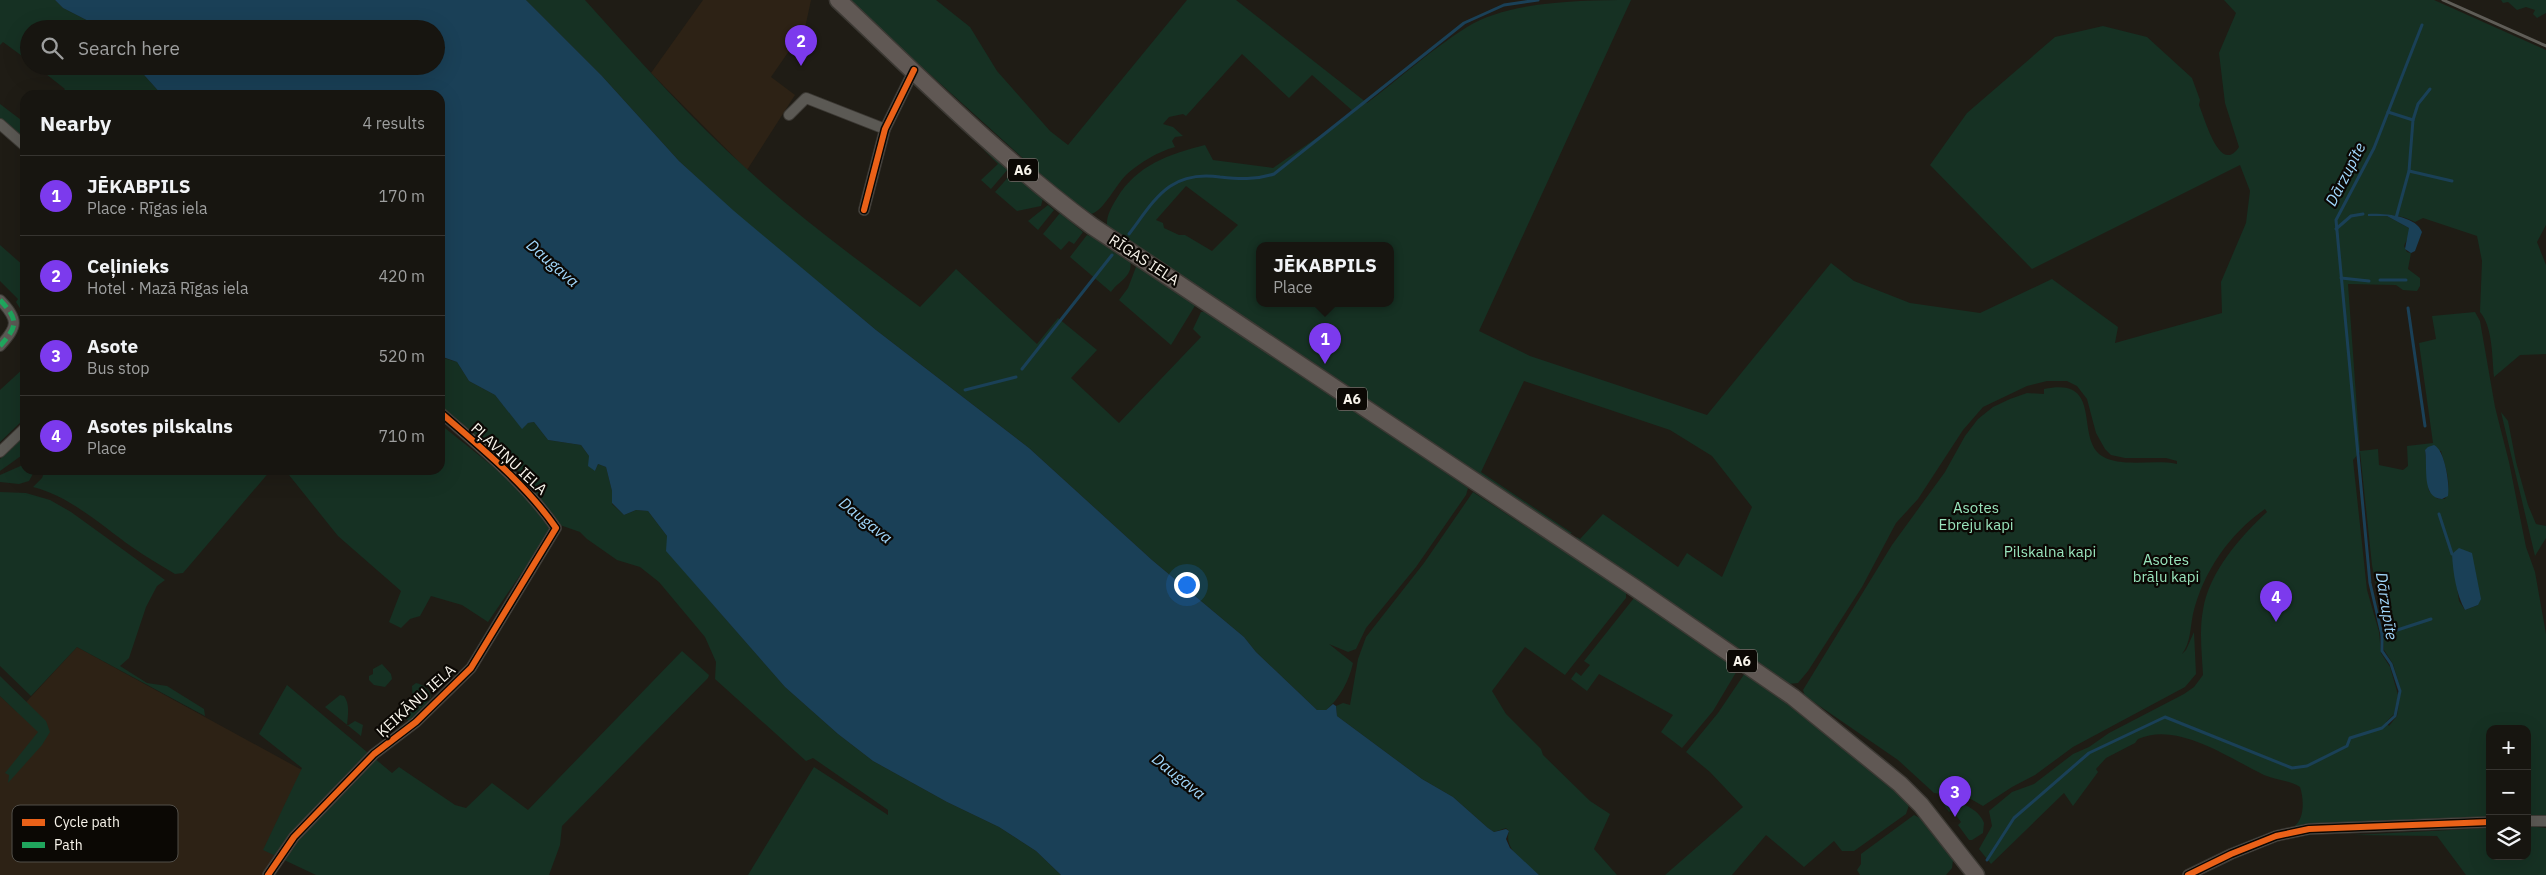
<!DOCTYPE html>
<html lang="en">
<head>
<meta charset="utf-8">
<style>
	body { margin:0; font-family:"IBM Plex Sans",sans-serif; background:#24221e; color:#f1f3f6 }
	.controls { position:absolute; right:15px; bottom:15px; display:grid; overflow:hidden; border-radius:10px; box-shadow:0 5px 20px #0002 }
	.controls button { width:45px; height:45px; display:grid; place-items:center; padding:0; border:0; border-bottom:1px solid #363430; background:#171510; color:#f1f3f6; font:25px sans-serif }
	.you { position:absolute; left:1186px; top:584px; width:18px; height:18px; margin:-12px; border:4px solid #fff; border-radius:50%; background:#1a73e8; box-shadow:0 0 0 8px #1a73e833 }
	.badge { display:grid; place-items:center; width:32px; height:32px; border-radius:50%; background:#7c3aed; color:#fff; font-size:16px; font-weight:700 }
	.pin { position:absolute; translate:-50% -41px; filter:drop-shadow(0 1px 2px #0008) }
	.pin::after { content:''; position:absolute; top:26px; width:18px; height:15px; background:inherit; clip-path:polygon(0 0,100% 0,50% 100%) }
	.popup { position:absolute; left:1256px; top:242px; width:138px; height:65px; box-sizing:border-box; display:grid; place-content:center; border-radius:10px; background:#171510; filter:drop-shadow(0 1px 4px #0005); font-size:16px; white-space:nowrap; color:#9e9f9f }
	.popup b { font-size:19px; color:#f1f3f6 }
	.popup::after { content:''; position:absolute; left:50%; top:100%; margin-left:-10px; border:10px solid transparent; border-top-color:#171510 }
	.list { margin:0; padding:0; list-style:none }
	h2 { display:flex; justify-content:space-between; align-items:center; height:65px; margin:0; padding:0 20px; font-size:21px }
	h2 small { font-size:16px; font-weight:400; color:#9e9f9f }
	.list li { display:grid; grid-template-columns:32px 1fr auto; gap:15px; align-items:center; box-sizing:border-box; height:80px; padding:0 20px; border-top:1px solid #363430 }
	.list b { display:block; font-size:19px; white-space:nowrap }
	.list p { margin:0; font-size:16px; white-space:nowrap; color:#9e9f9f }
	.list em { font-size:16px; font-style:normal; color:#9e9f9f }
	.icon { flex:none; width:28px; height:28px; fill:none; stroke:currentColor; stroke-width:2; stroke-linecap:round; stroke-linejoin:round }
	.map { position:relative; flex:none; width:2546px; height:875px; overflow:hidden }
	.search { position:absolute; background:#171510; box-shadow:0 5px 20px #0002; left:20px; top:20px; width:425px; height:55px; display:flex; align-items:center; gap:12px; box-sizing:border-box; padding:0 18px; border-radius:28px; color:#9e9f9f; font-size:19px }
	.panel { position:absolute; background:#171510; box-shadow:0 5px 20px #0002; left:20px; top:90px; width:425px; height:385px; border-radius:15px }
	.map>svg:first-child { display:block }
	.industrial { fill:#2d2215 }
	.green { fill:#163123; fill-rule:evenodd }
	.water { fill:#1a4057 }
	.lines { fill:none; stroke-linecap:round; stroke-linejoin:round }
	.stream { stroke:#1a4057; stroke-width:3 }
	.minor-casing { stroke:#3c3934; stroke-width:12 }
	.trunk-casing { stroke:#3c3934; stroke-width:19 }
	.minor { stroke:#5b5954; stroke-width:10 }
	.trunk { stroke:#605854; stroke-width:16 }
	.rail { stroke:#5f5d57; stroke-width:3 }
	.quiet { stroke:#20a55d; stroke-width:5; stroke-dasharray:10 5; stroke-linecap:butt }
	.cycleway-casing { stroke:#0b0804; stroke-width:9 }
	.cycleway { stroke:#ea6118; stroke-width:6 }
	.labels { text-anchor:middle; stroke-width:4.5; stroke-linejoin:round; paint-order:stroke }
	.shield { fill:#0b0804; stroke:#b1ada6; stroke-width:1 }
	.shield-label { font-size:14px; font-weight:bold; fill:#f8f4eb }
	.street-label { font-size:15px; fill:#f8f4eb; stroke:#0b0804 }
	.park-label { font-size:15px; fill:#99e4bc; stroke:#0b0804 }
	.water-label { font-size:16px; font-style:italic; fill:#a1d7fb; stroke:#0b0804 }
	.key { fill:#0b0804; stroke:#524f49; stroke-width:1 }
	.key-label { font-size:14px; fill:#f8f4eb }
</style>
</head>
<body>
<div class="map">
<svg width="2546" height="875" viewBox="0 0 2546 875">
	<rect width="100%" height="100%" fill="#1f1c15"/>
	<g class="industrial">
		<path d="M703 0H811L805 28 771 77 795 95 747 170 651 73Z"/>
		<path d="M77 647 333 787 265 875H0V696L17 712Z"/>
	</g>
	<g class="green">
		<path d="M0 0H55L63 8 104 29H29V61L3 42 0 45Z"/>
		<path d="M526 0H585C637 58 690 118 748 170 802 220 862 263 920 307L956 269 1037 344 1058 318 1097 350 1071 378 1119 423 1201 337 1193 329 1201 312 1207 311 1468 488 1466 495 1416 567 1366 628 1356 649 1348 652 1329 644 1353 663C1349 681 1340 698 1326 710H1317L1256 652 1244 637 1152 560 1029 448 876 330 734 212 679 161 602 76Z"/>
		<path d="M851 0H936L970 27 997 71 1050 131 1068 145 1187 0H1236L1367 103C1400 78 1432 49 1467 27 1508 1 1583 0 1631 0L1479 331 1530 356 1707 415 1831 263 1854 281 1910 303 1980 313 2052 279 2118 327 2115 343 2222 313 2221 282 2246 223 2250 191 2240 165 2032 269 1930 165 1967 113 2055 37 2103 26 2147 37 2192 78 2200 100 2199 105C2205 119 2220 176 2239 147L2225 103 2219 53 2236 13 2224 0H2434L2546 50V225L2537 242 2546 265V354L2520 355 2494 377C2492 358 2493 327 2480 312L2482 261 2477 236 2423 218 2415 222C2404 215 2381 213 2368 216H2387L2409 228V235L2404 246 2407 252 2411 253 2408 269 2420 278V286L2417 291 2403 290 2396 285 2348 284 2360 451 2378 449 2379 465 2403 470 2408 466 2407 446 2433 443 2419 343 2436 339 2432 316 2475 312 2480 321 2495 407 2509 462 2526 547 2535 572 2546 634V818L2527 817V729H2490V819L2295 828 2293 827C2305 820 2304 799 2300 787 2289 780 2275 780 2264 775 2229 758 2177 721 2138 739L2135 743 2106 758 2096 769 2098 772 2073 806 2064 793 1991 864 1979 849 1992 826 1989 811 2012 792 2034 784 2073 754 2089 747 2109 733 2184 694 2194 687 2203 675C2202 654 2199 631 2203 610 2209 572 2240 537 2267 512L2265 509C2230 533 2203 572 2193 614 2190 628 2191 642 2182 654L2186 650 2194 632 2196 674 2185 687 2073 747 2035 775 2012 787 1983 806 1969 798 1934 793 1898 760 1805 696 1803 690 1892 545 1945 472 1965 436 1978 419 1993 407 2010 399 2027 393 2044 394V389C2105 376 2074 438 2102 456 2121 468 2154 459 2177 464V461L2166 458H2125L2111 455 2105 449 2096 433 2087 399 2077 386 2067 381H2047L2027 386 1983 407 1963 430 1918 499 1896 523 1862 587 1808 671 1798 683 1788 684 1576 540 1577 537 1580 539 1603 514 1678 567 1687 553 1722 577 1752 507 1712 456 1670 430 1524 381 1481 472 1572 533 1569 534 1107 227C1106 216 1111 208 1117 198 1137 165 1169 154 1205 145L1213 160 1273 168 1354 112 1312 75 1289 98 1242 54 1186 116 1183 114 1169 117 1163 124 1173 127 1183 136 1175 137 1172 141 1175 147C1157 152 1141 162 1127 174 1117 183 1103 212 1091 214L1056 188 871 21ZM1186 186 1238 225 1212 251 1185 235H1179L1164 228 1163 223 1156 220ZM1260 245H1390V303H1260ZM2425 450 2441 451C2445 467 2453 484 2445 499H2438L2429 491ZM2360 452 2372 565 2382 617 2384 650 2393 664 2401 690 2397 716 2389 726 2386 722 2394 714 2398 695 2390 667 2381 653 2379 632 2367 590 2353 460ZM2452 554 2478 605 2465 610 2459 601Z"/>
		<path d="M2501 0H2546V13L2537 18 2533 14 2535 10 2526 7 2517 10 2508 2 2503 3Z"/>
		<path d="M36 66H136L162 95H60L65 89Z"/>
		<path d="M0 104 25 123V142L0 119Z"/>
		<path d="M987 149 1008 169 991 189 981 180 998 164 984 150Z"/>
		<path d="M1012 173H1014L1043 198 1041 206 1017 211 995 192Z"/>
		<path d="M1048 205 1054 210 1038 230 1028 221Z"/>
		<path d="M1060 213 1083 232 1074 244 1069 241 1061 250 1043 234Z"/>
		<path d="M1087 235 1098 239 1130 261C1134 276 1117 282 1111 292L1070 257Z"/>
		<path d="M0 245 25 267V316L16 302 18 299 0 281Z"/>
		<path d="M1136 267H1140L1196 304 1171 345 1119 300 1128 288Z"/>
		<path d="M440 357 457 362 469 381 495 395 522 428 528 423 534 422 548 440 581 445 589 456 595 471 598 464 606 467 612 491V504L624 515 636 510 648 511 667 536 690 578 785 687 838 734 873 761 947 802 999 827 1036 851 1061 875H748L814 767 888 815V810L813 758 806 761 715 679 716 662 705 637 659 582 640 567 617 560 587 539 580 532 557 524 523 484 520 472 504 464 440 411Z"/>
		<path d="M25 367V418L0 442V390Z"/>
		<path d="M2501 412 2508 421 2516 462 2528 505 2536 524 2546 526V538L2535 556Z"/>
		<path d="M440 424C479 456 524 487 551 530L488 622 462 605 431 596 420 616 410 619 401 628 389 622 401 591 338 536 285 470H440Z"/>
		<path d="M25 435V453L0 471V459Z"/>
		<path d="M25 464V470H35L29 481 19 484 0 482V475Z"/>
		<path d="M45 470H271L183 573 175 574C161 565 146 557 132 547 102 526 70 496 33 487L42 478Z"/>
		<path d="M0 492 26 493 50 500 71 512 165 580 157 586 146 607 129 658 120 666 147 683 167 686 204 709 205 716 77 647 31 696 0 666Z"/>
		<path d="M1473 492 1626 592V598L1565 675 1525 647 1492 691 1506 714 1541 749 1543 755 1590 801 1610 814 1594 849 1617 875H1539C1526 863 1503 850 1509 831L1506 828 1494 832 1488 828 1453 797 1422 779 1337 716 1336 706 1343 703 1350 705 1358 659 1366 637 1424 563Z"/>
		<path d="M1634 598 1738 669 1713 711 1682 748 1661 732 1673 715 1599 674 1587 691 1571 679 1576 672 1581 676 1590 665 1584 661Z"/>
		<path d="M682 651 709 675 708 678 562 826 560 845 549 875H316L263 850 302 768 259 734 287 685 392 773 399 767 455 805 466 808 492 783 528 810Z"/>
		<path d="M382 664 391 674 392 679 385 687 374 685 369 680V676L373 674V669Z"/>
		<path d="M1745 673C1800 711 1865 756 1909 805L1906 814 1854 851H1842L1834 841 1804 867 1766 835 1732 875H1665L1743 807 1710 772 1686 752 1718 713Z"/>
		<path d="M0 676 46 721 50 732 42 745 8 783 9 775 5 773 38 732 0 696Z"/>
		<path d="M416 683C423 684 431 691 431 698H428L429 705 410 723 406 718 413 707 412 686Z"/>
		<path d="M340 695 344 696C350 704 348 715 347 726L355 721 363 725 361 736 325 707Z"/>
		<path d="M1946 802C1960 800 1980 810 1984 823L1983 833 1972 840H1969L1958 825 1961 822 1952 810 1949 812 1944 805Z"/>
		<path d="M1914 815 1920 818 1953 860 1952 868 1946 875H1860L1857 870 1861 864V854Z"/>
		<path d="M2527 826 2546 828V875H2466L2437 836 2353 835 2490 828V856H2527Z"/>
	</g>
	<g class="water">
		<path d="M55 0H526L602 76 679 161 734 211 876 330 1029 448 1152 560 1244 637 1256 652 1317 710H1326L1333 704 1336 706 1337 716 1422 779 1453 797 1488 828 1494 832 1506 829 1509 831 1506 839 1510 848 1539 875H1061L1036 851 999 827 947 802 873 761 838 734 785 687 666 551 667 536 648 511 636 510 624 515 612 503V491L606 467 598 464 595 471 588 466 589 456 581 445 548 440 534 422 528 423 522 429 495 395 469 381 457 362 440 356V95H162L136 66H436V29H104L63 8Z"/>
		<path d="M2368 214C2384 213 2416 216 2422 232L2415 251 2411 253 2405 249 2409 228 2387 216H2368Z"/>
		<path d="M2434 445C2445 450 2450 485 2448 496L2442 499C2421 498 2428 466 2425 450L2428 447Z"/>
		<path d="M2459 548 2472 553 2481 599 2478 605 2465 610C2456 594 2453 572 2452 554Z"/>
	</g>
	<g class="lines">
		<g class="stream">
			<path d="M2388 112 2413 120 2409 171 2396 218"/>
			<path d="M2413 120 2418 104 2430 89"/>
			<path d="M2409 171 2452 181"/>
			<path d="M2336 229 2351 216 2363 214"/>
			<path d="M1129 234C1156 198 1170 170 1220 177 1239 179 1255 180 1274 174L1464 23 1504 5 1538 0"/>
			<path d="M2341 278 2369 281"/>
			<path d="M2380 280H2406"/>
			<path d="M2408 308 2425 426"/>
			<path d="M1022 369 1112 255"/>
			<path d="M965 390 1016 377"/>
			<path d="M2439 514 2452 554"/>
			<path d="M2382 635 2431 619"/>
			<path d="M1987 860 2014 818 2089 753 2165 717 2292 768 2307 766 2347 746 2350 738 2382 728 2395 716 2400 691 2391 664 2382 651V635L2370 583 2336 220 2374 148 2422 25"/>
		</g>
		<g class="minor-casing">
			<g id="minor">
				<path d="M789 115 806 98 885 129"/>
				<path d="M0 124 25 146"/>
				<path d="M864 210 885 129 914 70"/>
				<path d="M0 300C19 320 18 326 0 346"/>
				<path d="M0 452 25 428"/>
				<path d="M2527 821H2546"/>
				<path d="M268 875 294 837 374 754 416 722 471 668 556 528C525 483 481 448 440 412"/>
				<path d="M2188 875 2231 854 2276 836 2309 829 2490 822"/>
			</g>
		</g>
		<g class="trunk-casing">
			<path id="trunk" d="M838 0C920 77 1001 159 1092 226L1635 588 1793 697 1900 784 1921 805 1976 875"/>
		</g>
		<use href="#minor" class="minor"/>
		<use href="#trunk" class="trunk"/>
		<path class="rail" d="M2443 0 2546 46"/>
		<path class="quiet" d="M0 300C19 320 18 326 0 346"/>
		<g class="cycleway-casing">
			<g id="cycleway">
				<path d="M864 210 885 129 914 70"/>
				<path d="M268 875 294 837 374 754 416 722 471 668 556 528C525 483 481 448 440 412"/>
				<path d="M2188 875 2231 854 2276 836 2309 829 2490 822"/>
			</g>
		</g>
		<use href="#cycleway" class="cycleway"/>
	</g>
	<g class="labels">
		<g class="shield">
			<rect x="1008" y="158.5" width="30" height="23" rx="4"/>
			<rect x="1337" y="387.5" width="30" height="23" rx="4"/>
			<rect x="1727" y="649.5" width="30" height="23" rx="4"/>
		</g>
		<g class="shield-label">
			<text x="1023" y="175">A6</text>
			<text x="1352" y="404">A6</text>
			<text x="1742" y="666">A6</text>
		</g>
		<g class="street-label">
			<text transform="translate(1144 260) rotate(33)" y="5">RĪGAS IELA</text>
			<text transform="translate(509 459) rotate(43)" y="5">PĻAVIŅU IELA</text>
			<text transform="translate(416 701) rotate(-42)" y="5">ĶEIKĀNU IELA</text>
		</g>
		<g class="park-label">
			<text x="1976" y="513">Asotes<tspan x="1976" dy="17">Ebreju kapi</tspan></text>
			<text x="2050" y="557">Pilskalna kapi</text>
			<text x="2166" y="565">Asotes<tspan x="2166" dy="17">brāļu kapi</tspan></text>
		</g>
		<g class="water-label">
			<text transform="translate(2345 174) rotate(-63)" y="6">Dārzupīte</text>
			<text transform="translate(553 263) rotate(41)" y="6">Daugava</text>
			<text transform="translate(866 520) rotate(39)" y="6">Daugava</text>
			<text transform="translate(2387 606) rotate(81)" y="6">Dārzupīte</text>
			<text transform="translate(1179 776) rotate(39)" y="6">Daugava</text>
		</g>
	</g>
	<rect x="12" y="805" width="166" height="57" rx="8" class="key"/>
	<rect x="22" y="819" width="23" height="7" fill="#ea6118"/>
	<rect x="22" y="842" width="23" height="6" fill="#20a55d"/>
	<g class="key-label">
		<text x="54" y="827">Cycle path</text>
		<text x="54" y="850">Path</text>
	</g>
</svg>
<div class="controls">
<button>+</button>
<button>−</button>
<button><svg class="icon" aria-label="layers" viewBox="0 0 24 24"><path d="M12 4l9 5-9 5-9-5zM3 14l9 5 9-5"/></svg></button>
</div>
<div class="you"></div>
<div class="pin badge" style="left:1325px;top:364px">1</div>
<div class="popup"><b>JĒKABPILS</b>Place</div>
<div class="pin badge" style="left:801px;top:66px">2</div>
<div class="pin badge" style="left:1955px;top:817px">3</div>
<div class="pin badge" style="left:2276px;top:622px">4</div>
<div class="search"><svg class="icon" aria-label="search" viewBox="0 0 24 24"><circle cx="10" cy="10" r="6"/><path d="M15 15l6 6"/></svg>Search here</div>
<section class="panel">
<h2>Nearby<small>4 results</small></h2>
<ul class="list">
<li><span class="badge">1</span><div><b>JĒKABPILS</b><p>Place · Rīgas iela</p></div><em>170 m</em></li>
<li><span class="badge">2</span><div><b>Ceļinieks</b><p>Hotel · Mazā Rīgas iela</p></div><em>420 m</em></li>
<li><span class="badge">3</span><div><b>Asote</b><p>Bus stop</p></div><em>520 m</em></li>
<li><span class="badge">4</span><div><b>Asotes pilskalns</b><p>Place</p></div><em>710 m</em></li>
</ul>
</section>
</div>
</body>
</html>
